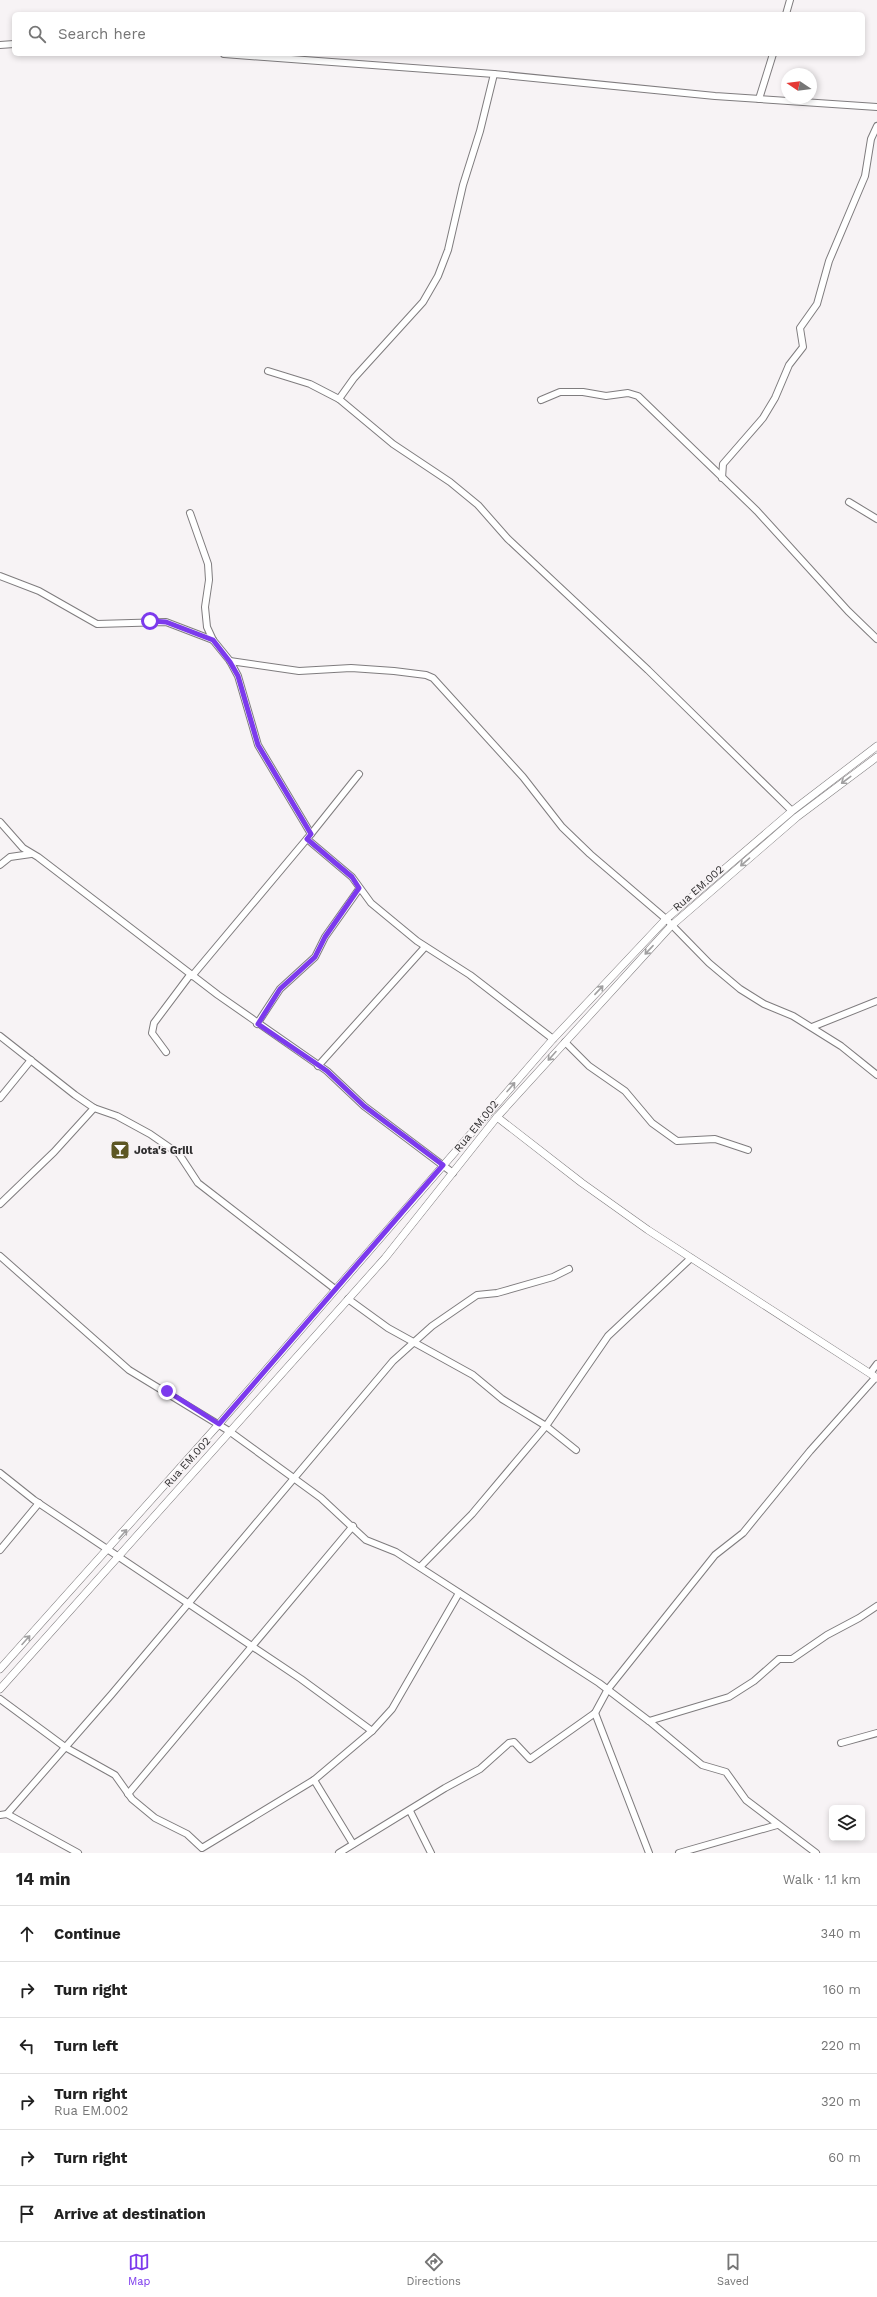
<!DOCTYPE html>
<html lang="en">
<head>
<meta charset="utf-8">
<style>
	body { margin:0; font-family:"Work Sans",sans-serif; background:#f2f2f2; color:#222 }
	.controls { position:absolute; right:12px; bottom:12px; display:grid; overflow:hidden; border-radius:6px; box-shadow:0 2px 6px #0003 }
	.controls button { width:36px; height:36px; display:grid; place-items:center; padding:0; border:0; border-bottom:1px solid #e0e0e0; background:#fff; color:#222; font:20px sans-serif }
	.compass { position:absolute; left:781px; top:68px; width:36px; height:36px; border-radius:50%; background:#fff; box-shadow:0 2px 6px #0003; rotate:283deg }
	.stop { position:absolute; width:12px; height:12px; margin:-9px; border:3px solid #7c3aed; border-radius:50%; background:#fff }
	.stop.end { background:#7c3aed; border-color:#fff; box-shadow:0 1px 4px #0008 }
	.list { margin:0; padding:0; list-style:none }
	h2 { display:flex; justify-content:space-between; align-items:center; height:52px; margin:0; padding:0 16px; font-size:17px }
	h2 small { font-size:13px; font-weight:400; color:#767676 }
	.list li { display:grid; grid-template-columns:26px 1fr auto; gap:12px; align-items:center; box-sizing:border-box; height:56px; padding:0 16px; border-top:1px solid #e0e0e0 }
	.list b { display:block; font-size:15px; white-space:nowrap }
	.list p { margin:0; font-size:13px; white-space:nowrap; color:#767676 }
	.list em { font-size:13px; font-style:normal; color:#767676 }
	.icon { flex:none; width:22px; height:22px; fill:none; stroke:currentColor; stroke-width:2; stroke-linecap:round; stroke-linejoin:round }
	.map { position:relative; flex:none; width:877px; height:1853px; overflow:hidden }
	.search { position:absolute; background:#fff; box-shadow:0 2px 6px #0003; left:12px; right:12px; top:12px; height:44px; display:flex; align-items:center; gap:10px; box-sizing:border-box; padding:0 14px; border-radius:6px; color:#767676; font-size:15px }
	.sheet { height:388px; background:#fff }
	nav { display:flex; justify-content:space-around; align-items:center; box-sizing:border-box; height:56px; border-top:1px solid #e0e0e0; background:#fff; font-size:11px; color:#767676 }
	nav a { display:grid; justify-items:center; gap:2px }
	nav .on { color:#7c3aed }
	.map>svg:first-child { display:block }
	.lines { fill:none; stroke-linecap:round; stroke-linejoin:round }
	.minor-casing { stroke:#7f7c7e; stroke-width:8 }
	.tertiary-casing { stroke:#7f7c7e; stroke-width:8 }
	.minor { stroke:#fff; stroke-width:6 }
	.tertiary { stroke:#fff; stroke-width:7 }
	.oneway { stroke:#a1a0a1 }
	.route { stroke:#7c3aed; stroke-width:5 }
	.labels { text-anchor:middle; stroke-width:3.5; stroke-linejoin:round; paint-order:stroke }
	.street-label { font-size:11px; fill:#2e2d2e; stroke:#f7f3f5 }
	.poi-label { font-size:11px; font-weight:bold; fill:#2e2d2e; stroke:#f7f3f5; text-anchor:start }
</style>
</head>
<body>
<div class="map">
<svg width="877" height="1853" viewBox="0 0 877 1853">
	<rect width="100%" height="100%" fill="#f7f3f5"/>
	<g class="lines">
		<g class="minor-casing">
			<g id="minor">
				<path d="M786 14 790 0"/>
				<path d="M0 45 14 44"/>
				<path d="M224 54 494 74 715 96 877 107"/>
				<path d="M494 74 480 131 463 185 448 250 438 276 423 302 354 378 339 399 393 444 450 482 478 505 508 539 648 670 792 811"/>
				<path d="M759 99 773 54"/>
				<path d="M268 371 310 384 339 399"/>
				<path d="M541 400 560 392H583L606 396 628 393 638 396 757 511 848 611 877 639"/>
				<path d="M722 478 723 464 763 418 775 398 789 365 803 347 800 328 817 304 829 261 865 176 871 139 877 126"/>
				<path d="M849 502 877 519"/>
				<path d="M190 513 208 564 209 580 205 607 207 627 213 640 230 661 238 676 258 745 311 834"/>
				<path d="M0 576 39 591 97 624 166 622 213 640"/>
				<path d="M230 661 299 671 351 668 394 671 426 675 433 678 523 777 562 827 590 854 666 919 709 963 740 989 764 1004 793 1016 841 1046 877 1075"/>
				<path d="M0 822 23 848 38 857 218 995 327 1071 364 1106 453 1173"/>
				<path d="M307 839 352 877 371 903 417 941 470 975 553 1039"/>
				<path d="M0 865 10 857 31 854"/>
				<path d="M192 976 311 834 359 774"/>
				<path d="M257 1024 280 989 315 957 325 937 359 889"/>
				<path d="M812 1027 877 1001"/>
				<path d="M0 1036 75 1095 94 1108 117 1116 150 1134 179 1154 198 1183 335 1289"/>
				<path d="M565 1042 589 1066 625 1091 652 1123 677 1141 715 1139 748 1150"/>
				<path d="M166 1052 152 1033 154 1023 190 975"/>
				<path d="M318 1066 425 947"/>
				<path d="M0 1098 31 1060"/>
				<path d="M0 1204 54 1152 94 1108"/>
				<path d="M0 1256 129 1370 229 1431 321 1498 366 1540 396 1552 599 1683 649 1721 702 1765 726 1772 746 1800 816 1853"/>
				<path d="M348 1299 388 1328 473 1375 502 1399 546 1426 576 1450"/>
				<path d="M871 1372 877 1364"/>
				<path d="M0 1473 34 1500 301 1679 372 1731"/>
				<path d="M0 1550 39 1503"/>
				<path d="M420 1567 472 1514 546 1426 608 1336 691 1258"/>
				<path d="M0 1699 65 1747 115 1775 132 1799 155 1818 187 1834 202 1848 314 1780 372 1731 392 1709 459 1593"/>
				<path d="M595 1713 649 1853"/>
				<path d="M649 1721 729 1697 754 1681 779 1659H792L827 1635 859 1618 877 1606"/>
				<path d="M841 1743 877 1733"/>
				<path d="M314 1780 353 1844"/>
				<path d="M128 1794 353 1526"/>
				<path d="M410 1811 431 1853"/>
				<path d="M7 1814 111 1695 393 1361 432 1326 477 1295 497 1293 553 1277 569 1269"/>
				<path d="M0 1815 7 1814 78 1853"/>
				<path d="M339 1853 445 1788 480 1769 509 1743 514 1742 530 1759 595 1713 608 1689 715 1555 743 1533 810 1451 876 1377"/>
				<path d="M679 1853 777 1825"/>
			</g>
		</g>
		<g class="tertiary-casing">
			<g id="tertiary">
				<path d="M497 1117 582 1183 648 1230 877 1378"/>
				<path d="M0 1669 219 1424 553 1039 666 919 792 811 877 746"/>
				<path d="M0 1689 385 1258 497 1117 671 926 797 817 877 757"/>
			</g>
		</g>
		<use href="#minor" class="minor"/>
		<use href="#tertiary" class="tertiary"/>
	</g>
	<defs><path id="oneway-shaft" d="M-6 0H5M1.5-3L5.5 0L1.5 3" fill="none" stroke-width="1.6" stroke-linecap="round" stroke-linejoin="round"/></defs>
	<g class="oneway">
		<use href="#oneway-shaft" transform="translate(846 780) rotate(143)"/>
		<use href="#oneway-shaft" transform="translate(745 862) rotate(139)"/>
		<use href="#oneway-shaft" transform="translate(649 950) rotate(133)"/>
		<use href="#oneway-shaft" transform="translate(599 990) rotate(-47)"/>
		<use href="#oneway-shaft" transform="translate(552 1056) rotate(132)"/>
		<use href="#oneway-shaft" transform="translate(511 1087) rotate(-49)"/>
		<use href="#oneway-shaft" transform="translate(123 1534) rotate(-49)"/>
		<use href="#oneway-shaft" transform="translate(26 1640) rotate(-48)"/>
	</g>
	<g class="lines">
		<path class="route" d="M150 621 166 622 213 640 230 662 238 676 258 745 311 834 307 839 352 877 359 888 325 937 315 957 280 989 258 1024 327 1071 364 1106 443 1165 219 1424 167 1391"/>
	</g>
	<defs>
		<g id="bar-square" transform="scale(1)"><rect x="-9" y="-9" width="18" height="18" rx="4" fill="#5d5723" stroke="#f7f3f5"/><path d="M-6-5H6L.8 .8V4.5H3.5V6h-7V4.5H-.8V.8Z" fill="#fff"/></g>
	</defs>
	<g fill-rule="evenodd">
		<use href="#bar-square" x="120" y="1150"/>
	</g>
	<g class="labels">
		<g class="street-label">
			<text transform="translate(698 888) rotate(-41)" y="4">Rua EM.002</text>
			<text transform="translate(476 1126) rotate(-51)" y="4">Rua EM.002</text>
			<text transform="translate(187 1462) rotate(-48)" y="4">Rua EM.002</text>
		</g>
		<g class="poi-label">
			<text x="134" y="1154">Jota's Grill</text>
		</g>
	</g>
</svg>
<div class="controls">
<button><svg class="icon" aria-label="layers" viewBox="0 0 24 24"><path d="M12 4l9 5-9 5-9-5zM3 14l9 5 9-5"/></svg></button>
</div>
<svg class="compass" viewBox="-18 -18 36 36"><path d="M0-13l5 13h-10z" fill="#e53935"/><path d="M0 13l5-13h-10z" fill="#767676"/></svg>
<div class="stop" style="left:150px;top:621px"></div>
<div class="stop end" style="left:167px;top:1391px"></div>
<div class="search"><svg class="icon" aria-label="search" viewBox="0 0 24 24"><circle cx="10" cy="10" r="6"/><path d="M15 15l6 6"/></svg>Search here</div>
</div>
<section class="sheet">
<h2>14 min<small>Walk · 1.1 km</small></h2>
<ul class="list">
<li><svg class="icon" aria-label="ahead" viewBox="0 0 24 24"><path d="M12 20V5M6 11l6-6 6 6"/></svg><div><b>Continue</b></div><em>340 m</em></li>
<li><svg class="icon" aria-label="right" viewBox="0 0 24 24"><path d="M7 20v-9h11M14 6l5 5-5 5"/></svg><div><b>Turn right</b></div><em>160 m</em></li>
<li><svg class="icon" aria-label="left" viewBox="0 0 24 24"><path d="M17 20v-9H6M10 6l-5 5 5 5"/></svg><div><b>Turn left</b></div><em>220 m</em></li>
<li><svg class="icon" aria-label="right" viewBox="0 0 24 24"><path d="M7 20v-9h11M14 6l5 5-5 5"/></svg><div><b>Turn right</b><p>Rua EM.002</p></div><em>320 m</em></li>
<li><svg class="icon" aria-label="right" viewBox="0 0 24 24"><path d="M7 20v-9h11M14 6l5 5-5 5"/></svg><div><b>Turn right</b></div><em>60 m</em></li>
<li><svg class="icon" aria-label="arrive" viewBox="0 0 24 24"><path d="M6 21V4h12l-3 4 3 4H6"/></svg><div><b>Arrive at destination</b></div></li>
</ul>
</section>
<nav>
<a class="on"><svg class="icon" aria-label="map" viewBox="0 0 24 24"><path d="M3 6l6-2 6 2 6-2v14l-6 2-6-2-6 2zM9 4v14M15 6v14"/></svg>Map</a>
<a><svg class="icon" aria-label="directions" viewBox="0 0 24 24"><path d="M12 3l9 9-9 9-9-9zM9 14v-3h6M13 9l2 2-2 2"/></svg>Directions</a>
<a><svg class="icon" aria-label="saved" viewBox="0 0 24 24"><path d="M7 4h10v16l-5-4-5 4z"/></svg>Saved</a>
</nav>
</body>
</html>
